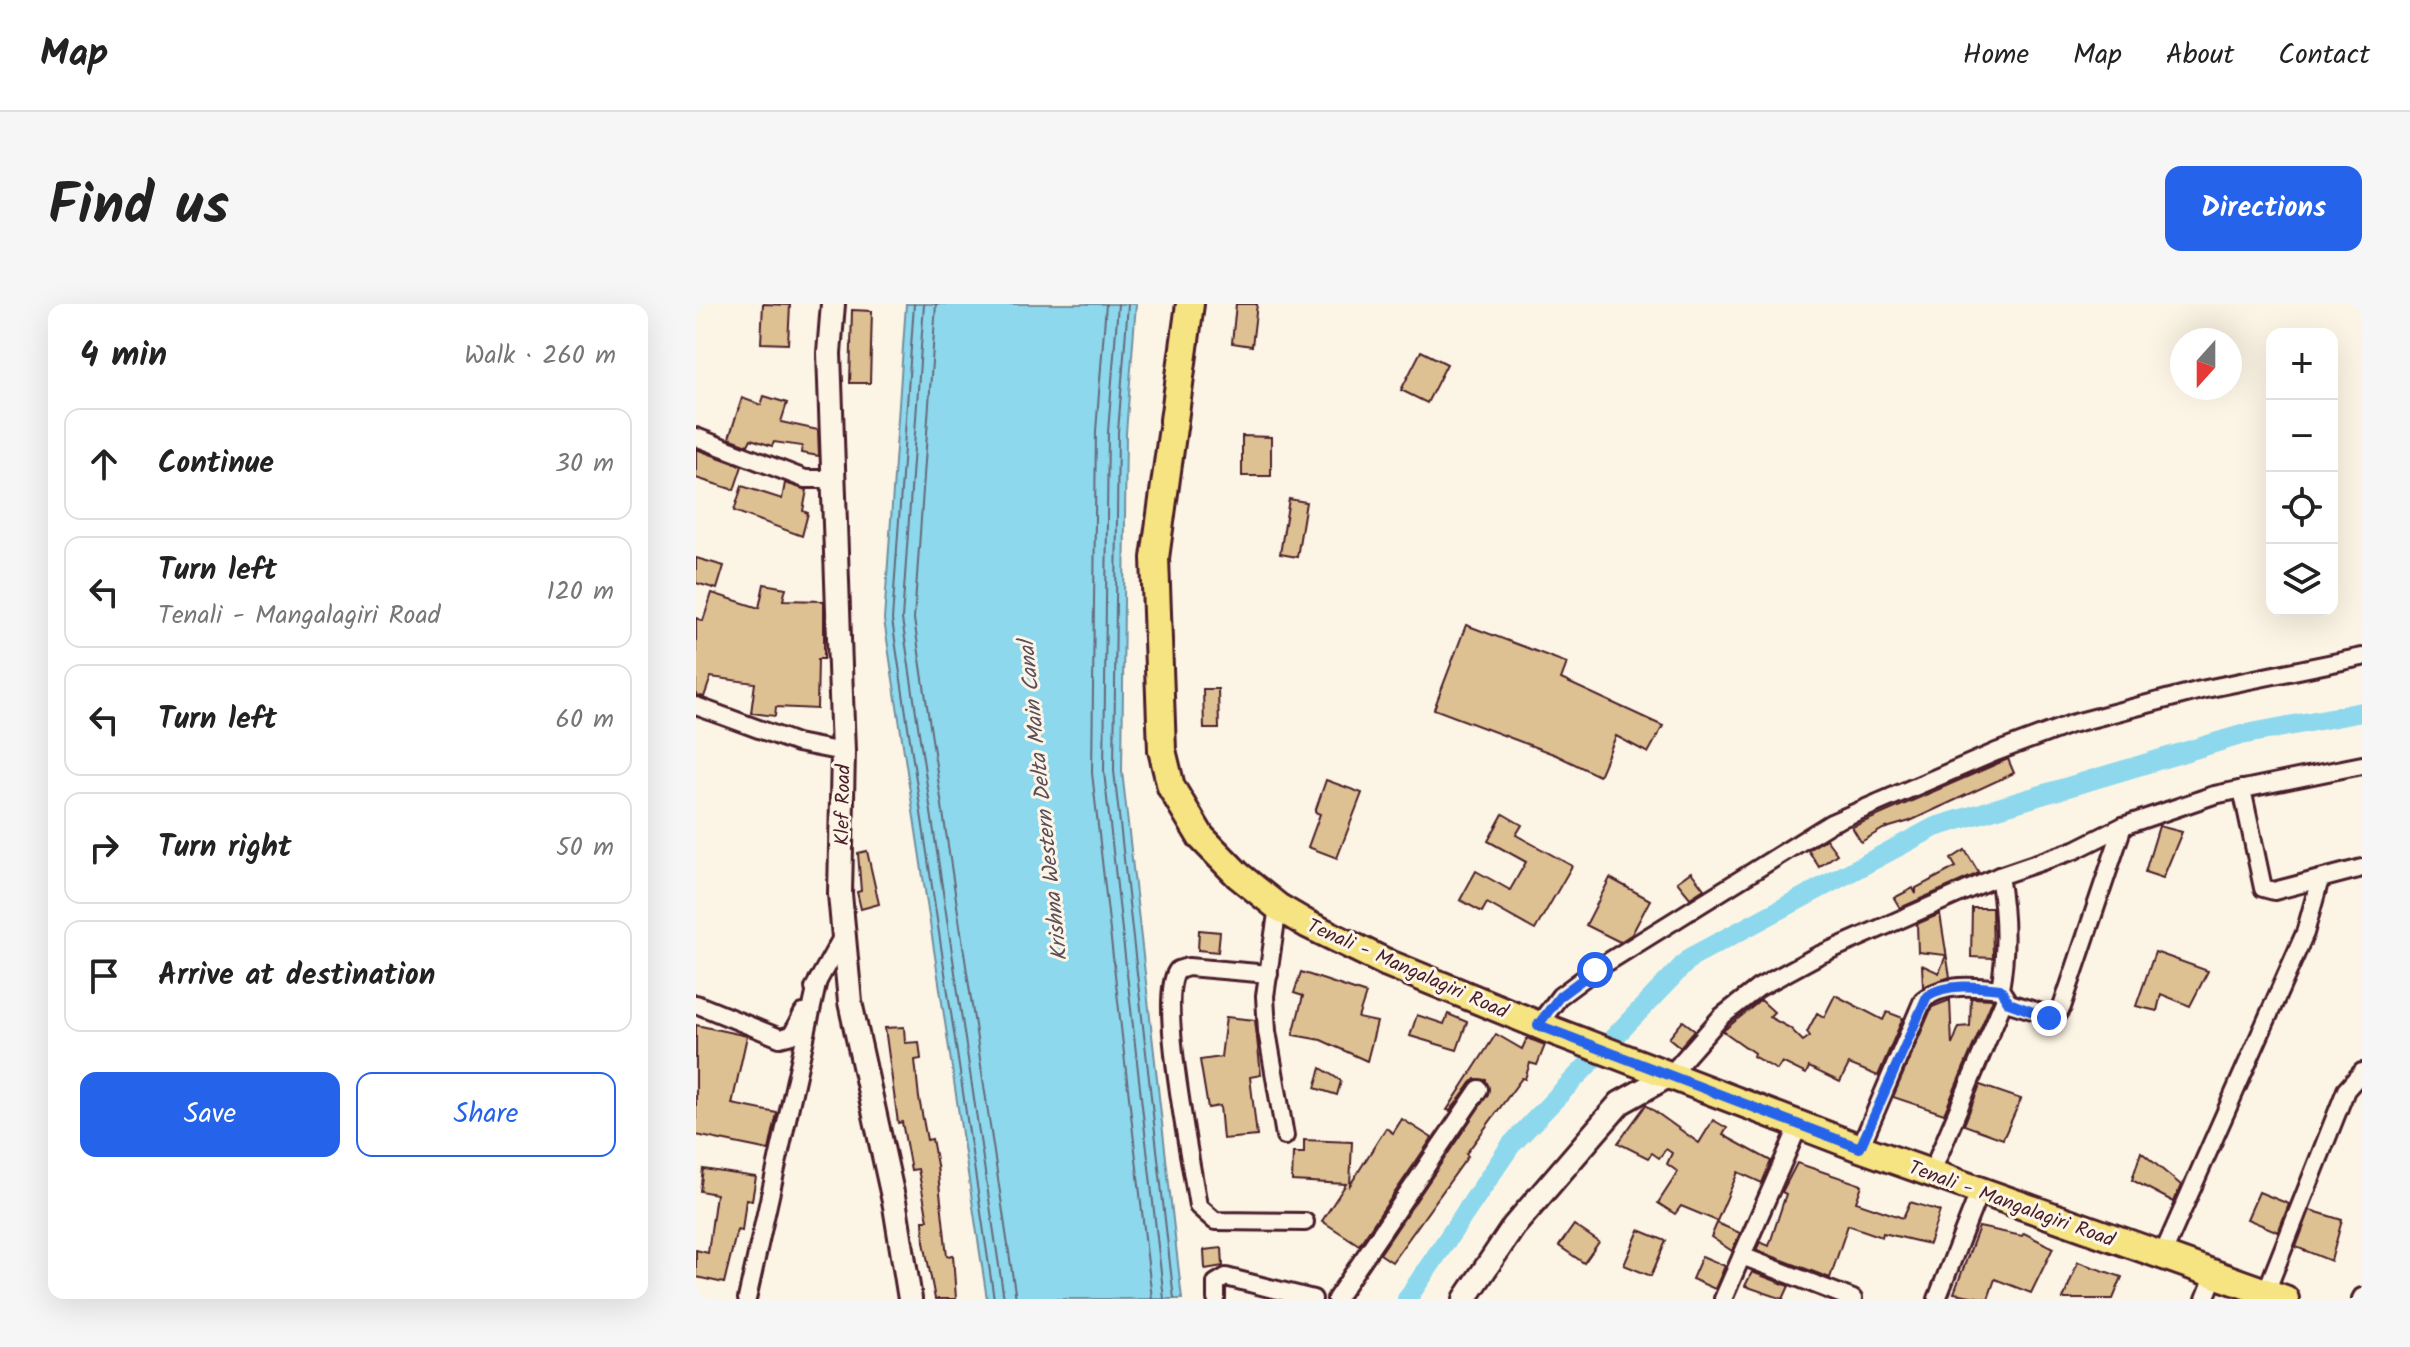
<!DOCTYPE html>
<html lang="en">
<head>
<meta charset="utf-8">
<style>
	body { margin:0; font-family:Kalam,sans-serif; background:#f6f6f6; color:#222 }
	.controls { position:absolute; right:24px; top:24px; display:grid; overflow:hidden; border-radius:16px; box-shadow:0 8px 32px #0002 }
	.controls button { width:72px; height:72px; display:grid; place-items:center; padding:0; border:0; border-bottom:2px solid #e0e0e0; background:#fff; color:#222; font:40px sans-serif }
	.compass { position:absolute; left:1474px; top:24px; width:72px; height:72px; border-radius:50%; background:#fff; box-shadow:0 8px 32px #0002; rotate:201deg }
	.stop { position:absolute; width:24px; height:24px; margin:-18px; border:6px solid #2563eb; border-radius:50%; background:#fff }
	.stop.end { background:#2563eb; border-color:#fff; box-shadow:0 2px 8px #0008 }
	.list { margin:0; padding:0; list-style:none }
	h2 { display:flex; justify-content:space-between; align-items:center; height:104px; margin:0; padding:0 32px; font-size:34px }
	h2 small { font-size:26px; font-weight:400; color:#767676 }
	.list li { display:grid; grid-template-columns:52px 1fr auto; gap:24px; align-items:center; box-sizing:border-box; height:112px; margin:0 16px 16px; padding:0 16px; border:2px solid #e0e0e0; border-radius:16px }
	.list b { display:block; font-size:30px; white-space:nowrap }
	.list p { margin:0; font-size:26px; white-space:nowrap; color:#767676 }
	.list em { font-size:26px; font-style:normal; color:#767676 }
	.actions { display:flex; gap:16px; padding:24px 32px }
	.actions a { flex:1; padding:18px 0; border:2px solid #2563eb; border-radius:16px; text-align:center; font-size:28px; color:#2563eb }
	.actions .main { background:#2563eb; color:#fff }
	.icon { flex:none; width:44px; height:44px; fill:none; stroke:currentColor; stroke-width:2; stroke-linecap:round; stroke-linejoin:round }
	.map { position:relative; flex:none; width:1666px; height:995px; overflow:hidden; border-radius:16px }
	header { display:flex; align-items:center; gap:48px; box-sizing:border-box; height:112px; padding:0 40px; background:#fff; border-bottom:2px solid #e0e0e0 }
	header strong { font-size:38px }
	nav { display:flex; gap:44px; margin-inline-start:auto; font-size:28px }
	.intro { display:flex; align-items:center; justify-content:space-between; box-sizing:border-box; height:192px; padding:0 48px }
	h1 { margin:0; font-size:56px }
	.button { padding:20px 36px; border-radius:16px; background:#2563eb; color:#fff; font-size:28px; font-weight:700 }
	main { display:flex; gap:48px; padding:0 48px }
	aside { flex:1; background:#fff; border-radius:16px; box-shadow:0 8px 32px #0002 }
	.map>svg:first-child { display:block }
	.water { fill:#8dd8ed; stroke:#728e9f; stroke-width:2 }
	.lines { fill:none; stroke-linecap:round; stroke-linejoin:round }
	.shore { stroke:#656979; stroke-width:2 }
	.canal { stroke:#8dd8ed; stroke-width:20 }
	.building { fill:#dec192; stroke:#4a1f2b; stroke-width:2 }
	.street-casing { stroke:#4a1f2b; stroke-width:22 }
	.secondary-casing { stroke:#4a1f2b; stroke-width:28 }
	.primary-casing { stroke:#4a1f2b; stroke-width:32 }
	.street { stroke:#fcf5e5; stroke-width:16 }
	.secondary { stroke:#fcf5e5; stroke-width:22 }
	.primary { stroke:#f6e381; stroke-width:26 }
	.route { stroke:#2563eb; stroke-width:10 }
	.labels { text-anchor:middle; stroke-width:6; stroke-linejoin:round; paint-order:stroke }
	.street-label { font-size:20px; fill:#4a1f2b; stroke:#fcf5e5 }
	.water-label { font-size:22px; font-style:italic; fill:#5b4d5c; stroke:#fcf5e5 }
</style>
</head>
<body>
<header>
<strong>Map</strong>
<nav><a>Home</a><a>Map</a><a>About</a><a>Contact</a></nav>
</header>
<div class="intro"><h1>Find us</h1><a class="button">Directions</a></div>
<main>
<aside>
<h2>4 min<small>Walk · 260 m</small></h2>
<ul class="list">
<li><svg class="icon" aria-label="ahead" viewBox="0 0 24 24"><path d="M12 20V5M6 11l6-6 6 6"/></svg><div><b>Continue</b></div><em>30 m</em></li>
<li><svg class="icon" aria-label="left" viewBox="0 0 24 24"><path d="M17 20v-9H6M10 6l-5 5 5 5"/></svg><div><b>Turn left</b><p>Tenali - Mangalagiri Road</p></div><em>120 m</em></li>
<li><svg class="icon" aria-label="left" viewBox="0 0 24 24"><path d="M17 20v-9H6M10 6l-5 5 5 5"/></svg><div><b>Turn left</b></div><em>60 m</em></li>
<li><svg class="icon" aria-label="right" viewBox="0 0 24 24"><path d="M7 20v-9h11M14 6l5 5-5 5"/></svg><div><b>Turn right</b></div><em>50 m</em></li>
<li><svg class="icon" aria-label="arrive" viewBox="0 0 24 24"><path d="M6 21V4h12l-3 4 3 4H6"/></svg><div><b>Arrive at destination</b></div></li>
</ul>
<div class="actions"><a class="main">Save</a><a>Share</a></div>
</aside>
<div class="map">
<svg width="1666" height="995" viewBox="0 0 1666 995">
	<rect width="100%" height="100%" fill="#fcf5e5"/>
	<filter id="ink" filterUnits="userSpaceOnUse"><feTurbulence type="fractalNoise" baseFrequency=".0125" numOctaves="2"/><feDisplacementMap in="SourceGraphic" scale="16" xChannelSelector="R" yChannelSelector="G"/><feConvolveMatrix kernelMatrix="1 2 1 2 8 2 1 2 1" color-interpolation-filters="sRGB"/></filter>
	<g filter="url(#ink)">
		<path class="water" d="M210 0H440L430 129 426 467 486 995H291L188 316Z"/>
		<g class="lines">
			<g class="shore">
				<path d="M218 0 196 316 298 995"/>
				<path d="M228 0 206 315 308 995"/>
				<path d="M240 0 218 315 320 995"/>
				<path d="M410 0 400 127 396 469 456 995"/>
				<path d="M422 0 412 128 408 468 468 995"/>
				<path d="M432 0 422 128 418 467 478 995"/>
			</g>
			<path class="canal" d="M711 995 815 841 995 653 1239 523 1545 431 1666 408"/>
		</g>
		<g class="building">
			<path d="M67 0 94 1 92 40 65 39Z"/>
			<path d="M540 0H561L556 42 536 39Z"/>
			<path d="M156 6 176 7 174 79H154Z"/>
			<path d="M725 47 751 60 731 99 705 86Z"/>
			<path d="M68 92 91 99 85 118 122 126 123 152 105 149 106 142 78 138 76 142 55 135 52 141 33 134 46 94 65 101Z"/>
			<path d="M546 132 575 133V172H546Z"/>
			<path d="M0 145 46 162 38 186 0 174Z"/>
			<path d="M89 179 111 186 107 207 112 209 106 232 38 207 46 182 86 195Z"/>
			<path d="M593 195 610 198 601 253 584 250Z"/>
			<path d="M0 254 28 262 21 285 0 279Z"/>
			<path d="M68 280 90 284 87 296 128 297V355H122L121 405 80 403 79 412 55 409 59 379 15 373 8 393 0 391V314L7 317 16 289 63 304Z"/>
			<path d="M770 321 871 359 865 375 967 422 952 449 920 432 903 472 860 451 738 405Z"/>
			<path d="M507 385H522L523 425H508Z"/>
			<path d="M1312 455 1318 469 1214 517 1187 525 1165 538 1156 523Z"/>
			<path d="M630 476 666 489 641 554 612 543 624 510 619 508Z"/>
			<path d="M807 510 826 521 820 531 876 562 839 626 791 599 786 608 764 596 780 567 814 586 830 558 792 537Z"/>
			<path d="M1463 522 1486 528 1467 574 1449 568Z"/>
			<path d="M1130 535 1141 550 1123 563 1112 546Z"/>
			<path d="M1269 546 1283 569 1204 604 1198 594 1217 584 1220 590V584L1260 563 1255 555Z"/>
			<path d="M171 547 183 600 165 605 161 588 165 587 162 549Z"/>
			<path d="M995 568 1008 585 994 594 981 578Z"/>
			<path d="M914 574 954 596 936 630 924 638 890 621Z"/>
			<path d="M1276 604H1296L1297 654 1275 653Z"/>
			<path d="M1244 610 1254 673 1227 683 1226 661 1243 669 1250 651 1222 648 1221 620Z"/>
			<path d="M503 626 524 628 522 648 502 646Z"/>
			<path d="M1459 648 1512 667 1494 702 1465 690 1461 707 1440 702Z"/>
			<path d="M605 668 670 690 662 714 681 718 671 757 625 736 597 731 607 692 598 689Z"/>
			<path d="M1139 691 1187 716 1191 708 1207 714 1182 772 1153 760 1144 778 1113 763 1110 770 1086 758 1081 766 1057 752 1058 749 1027 727 1065 696 1078 708 1073 713 1094 724 1107 737 1114 732 1111 728 1121 709 1128 713Z"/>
			<path d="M1275 694 1297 695 1248 810 1197 793 1236 703 1254 696 1256 741 1263 723 1274 722Z"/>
			<path d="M752 710 771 718 761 746 714 732 721 711 748 720Z"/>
			<path d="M530 713 559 716 565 771 554 773 561 832 527 835 524 802 512 804 504 756 525 753Z"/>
			<path d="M987 717 999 726 984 743 973 734Z"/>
			<path d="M0 721 51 732 36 800 81 809 73 846 0 831Z"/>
			<path d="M208 723 209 739 223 738 225 755 219 756 223 794 231 836 236 835 241 861 251 952 257 951 260 995H239L228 938 227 916H232L222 865 215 866 206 818 202 819 189 724Z"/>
			<path d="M800 730 826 745 831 734 849 741 841 761 834 759 829 775 826 774 770 850 772 852 696 958 684 950 792 790 790 776 779 775 754 807 751 806Z"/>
			<path d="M625 764 645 777 641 791 619 784Z"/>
			<path d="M1284 781 1325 795 1307 835 1268 821Z"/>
			<path d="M950 801 1003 839 1017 816 1031 824 1027 831 1075 857 1066 879 1042 868 1021 917 985 902 979 910 962 899 982 868 971 860 976 849 970 845 963 854 956 849 952 854 922 839Z"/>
			<path d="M706 815 736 834 663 941 626 917 650 880 596 877 597 849H608V836L656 838 654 881 690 824 697 829Z"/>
			<path d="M1445 848 1485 881 1478 898 1436 876Z"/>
			<path d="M1101 859 1166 881 1160 898 1207 914 1214 898 1244 907 1233 940 1187 929 1186 933 1152 921 1134 974 1060 946 1064 938 1073 942 1090 890 1086 888Z"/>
			<path d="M7 865 60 873 56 896 50 895 46 927 41 926 28 979 0 973V946L12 949 20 890 4 887Z"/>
			<path d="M1563 888 1593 900 1582 928 1551 915Z"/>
			<path d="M1614 906 1646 916 1635 957 1600 943Z"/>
			<path d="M1021 919 1044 929 1036 947 1015 933Z"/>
			<path d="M878 921 903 938 888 959 863 942Z"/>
			<path d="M1283 923 1326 932 1328 929 1357 944 1335 989 1299 975 1292 995 1258 989Z"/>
			<path d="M943 926 970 937 955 972 928 961Z"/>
			<path d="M526 944 527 962 509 965 508 946Z"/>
			<path d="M1006 952 1029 962 1019 985 996 975Z"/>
			<path d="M1382 958 1426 973 1417 995H1367Z"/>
			<path d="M1056 968 1093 982 1087 995 1049 982Z"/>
		</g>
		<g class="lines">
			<g class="street-casing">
				<g id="street">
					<path d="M0 133 109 175H139"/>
					<path d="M0 402 101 439 147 448"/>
					<path d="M1546 485 1567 584 1578 587 1666 564"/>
					<path d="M1303 572C1310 611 1311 646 1304 685L1313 699 1359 713 1366 703 1427 522"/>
					<path d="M582 603 569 692 571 727 589 832"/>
					<path d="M573 670 492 663 482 666C460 690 496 862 502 902L519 917 609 918"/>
					<path d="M118 684 148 630"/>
					<path d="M0 700 84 734 96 731 107 709"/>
					<path d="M842 721 864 692 899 666 1135 519 1300 448 1375 420 1505 386 1666 353"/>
					<path d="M974 771 1025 713 1062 684 1121 652 1303 572 1379 546 1427 522 1518 491 1666 461"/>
					<path d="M1164 844 1227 696C1247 679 1279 682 1304 685"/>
					<path d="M1235 870 1309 694"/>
					<path d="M1046 952 1157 995"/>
					<path d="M1466 952 1609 629 1624 575"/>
					<path d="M1570 988 1650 786 1666 768"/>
					<path d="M51 995 122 676"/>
					<path d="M520 995V979L530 973 617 995"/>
					<path d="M640 995 783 785"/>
					<path d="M1027 995 1103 821"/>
					<path d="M1241 995 1284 886"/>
					<path d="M1509 995 1519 970"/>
					<path d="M1665 995 1666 993"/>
				</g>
			</g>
			<g class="secondary-casing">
				<g id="secondary">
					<path d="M137 0 133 49 147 448 144 590 154 698 199 902 214 995"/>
					<path d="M769 995 818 922 924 799 974 771"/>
				</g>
			</g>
			<g class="primary-casing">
				<path id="primary" d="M494 0 459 254 466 446 475 483 505 533 542 571 582 603 611 620 691 659 850 724 1164 844 1589 995"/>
			</g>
			<use href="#street" class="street"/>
			<use href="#secondary" class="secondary"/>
			<use href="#primary" class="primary"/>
		</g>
	</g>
	<g class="lines" filter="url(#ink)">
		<path class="route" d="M899 666 864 692 842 721 1164 844 1231 692C1251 679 1281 682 1304 685L1313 699 1353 714"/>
	</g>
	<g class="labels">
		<g class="street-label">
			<text transform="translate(146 501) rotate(-89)" y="7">Klef Road</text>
			<text transform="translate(712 664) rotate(24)" y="7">Tenali - Mangalagiri Road</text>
			<text transform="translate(1316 899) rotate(20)" y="7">Tenali - Mangalagiri Road</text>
		</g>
		<g class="water-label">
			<text transform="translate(346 497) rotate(-96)" y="8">Krishna Western Delta Main Canal</text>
		</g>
	</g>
</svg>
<div class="controls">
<button>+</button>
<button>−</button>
<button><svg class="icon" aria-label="locate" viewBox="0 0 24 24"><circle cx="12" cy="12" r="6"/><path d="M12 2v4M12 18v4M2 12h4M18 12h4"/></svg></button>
<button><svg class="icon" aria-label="layers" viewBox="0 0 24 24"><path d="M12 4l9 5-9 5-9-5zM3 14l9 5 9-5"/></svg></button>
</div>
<svg class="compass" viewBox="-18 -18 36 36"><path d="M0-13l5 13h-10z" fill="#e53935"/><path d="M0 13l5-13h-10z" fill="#767676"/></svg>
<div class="stop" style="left:899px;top:666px"></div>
<div class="stop end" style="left:1353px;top:714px"></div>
</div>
</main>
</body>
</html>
